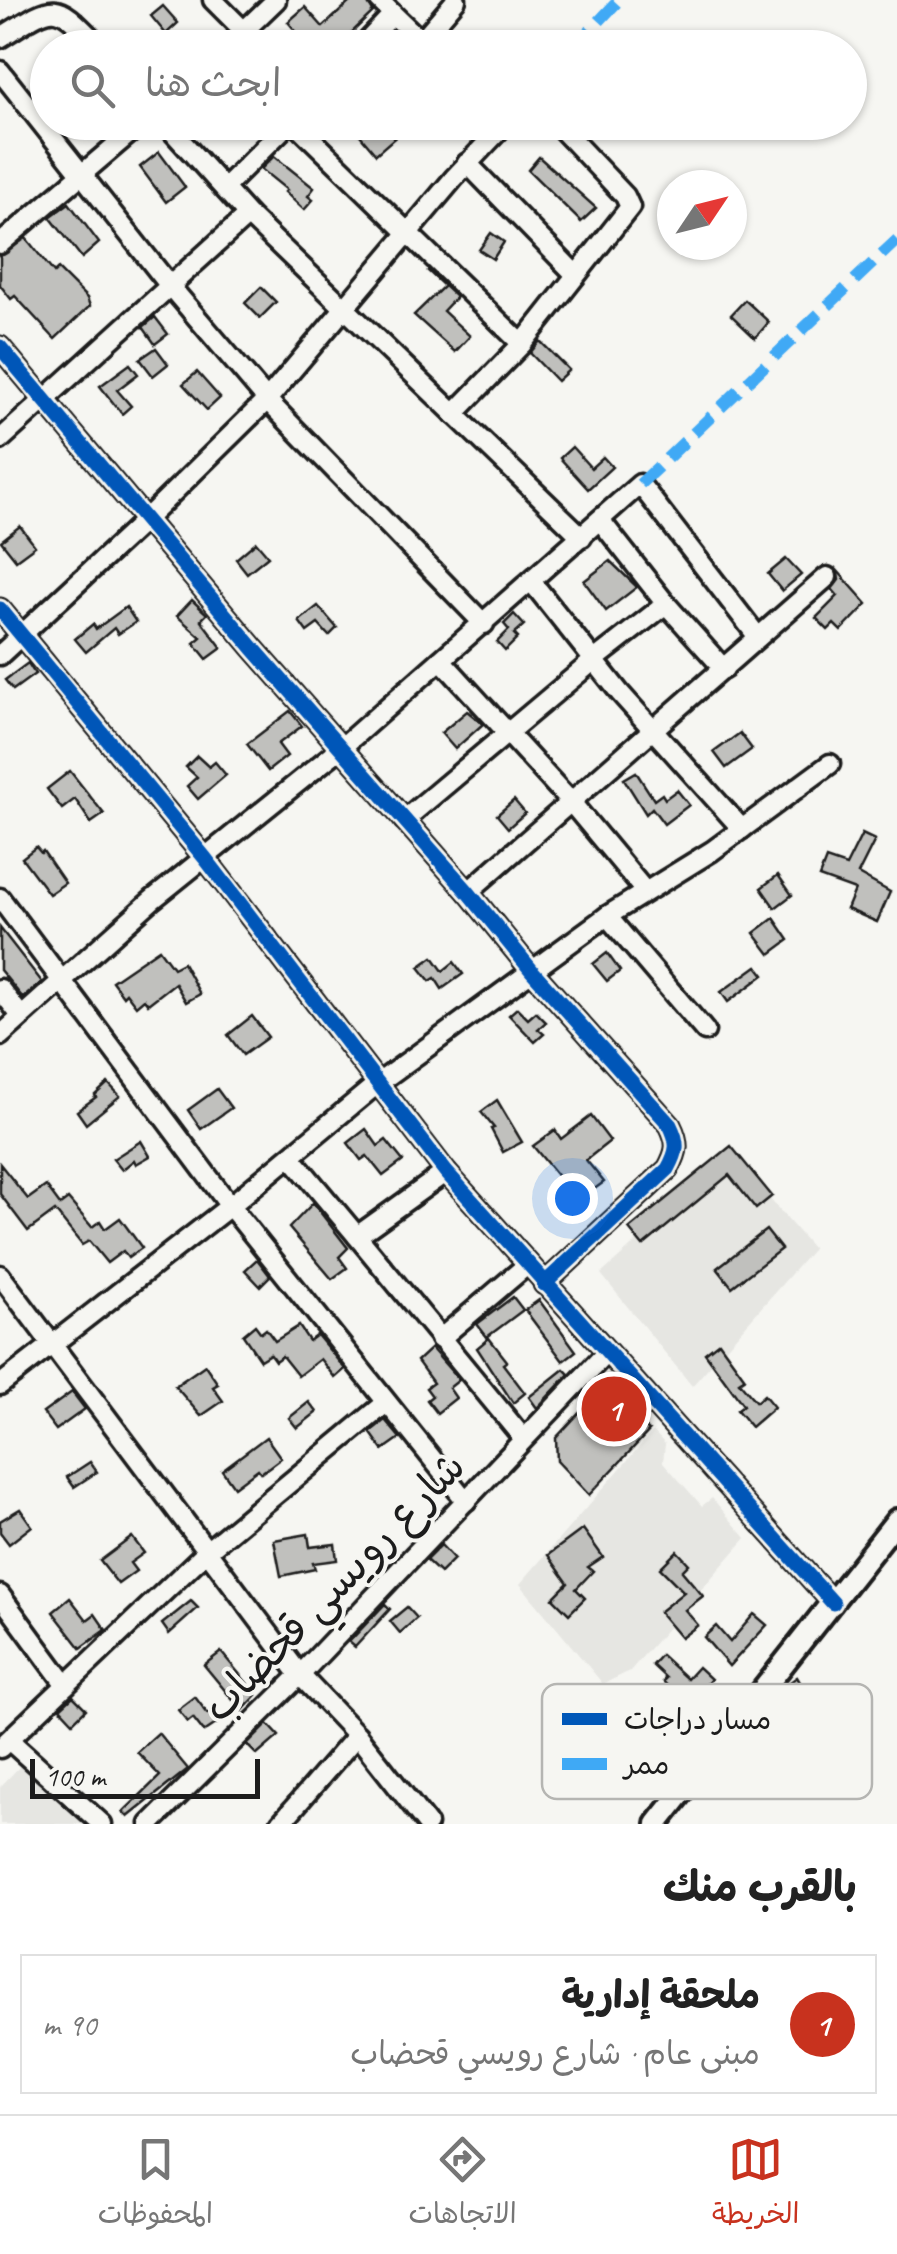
<!DOCTYPE html>
<html lang="ar">
<head>
<meta charset="utf-8">
<style>
	body { margin:0; font-family:Caveat,"Playpen Sans Arabic",sans-serif; background:#f6f6f6; color:#222; direction:rtl }
	.compass { position:absolute; left:657px; top:170px; width:90px; height:90px; border-radius:50%; background:#fff; box-shadow:0 2px 8px #0004; rotate:55deg }
	.scale { position:absolute; left:30px; bottom:25px; width:230px; box-sizing:border-box; padding-left:10px; border:5px solid #1c1c1c; border-top:0; font-size:28px; line-height:35px; white-space:nowrap; color:#1c1c1c; -webkit-text-stroke:8px #f6f6f2; paint-order:stroke }
	.you { position:absolute; left:572px; top:1198px; width:35px; height:35px; margin:-25px; border:8px solid #fff; border-radius:50%; background:#1a73e8; box-shadow:0 0 0 15px #1a73e833 }
	.badge { display:grid; place-items:center; width:65px; height:65px; border-radius:50%; background:#c8321e; color:#fff; font-size:32px; font-weight:700 }
	.pin { position:absolute; translate:-50% -50%; border:5px solid #fff; box-shadow:0 2px 10px #0006 }
	.list { margin:0; padding:0; list-style:none }
	h2 { display:flex; justify-content:space-between; align-items:center; height:130px; margin:0; padding:0 40px; font-size:42px }
	h2 small { font-size:32px; font-weight:400; color:#767676 }
	.list li { display:grid; grid-template-columns:65px 1fr auto; gap:30px; align-items:center; box-sizing:border-box; height:140px; margin:0 20px 20px; padding:0 20px; border:2px solid #e0e0e0; border-radius:0px }
	.list b { display:block; font-size:38px; white-space:nowrap }
	.list p { margin:0; font-size:32px; white-space:nowrap; color:#767676 }
	.list em { font-size:32px; font-style:normal; color:#767676 }
	.icon { flex:none; width:55px; height:55px; fill:none; stroke:currentColor; stroke-width:2; stroke-linecap:round; stroke-linejoin:round }
	.map { position:relative; flex:none; width:897px; height:1824px; overflow:hidden; direction:ltr }
	.search { position:absolute; background:#fff; box-shadow:0 2px 8px #0004; left:30px; right:30px; top:30px; height:110px; display:flex; align-items:center; gap:25px; box-sizing:border-box; padding:0 35px; border-radius:55px; color:#767676; font-size:38px }
	.sheet { height:290px; background:#fff }
	nav { display:flex; justify-content:space-around; align-items:center; box-sizing:border-box; height:140px; border-top:2px solid #e0e0e0; background:#fff; font-size:28px; color:#767676 }
	nav a { display:grid; justify-items:center; gap:5px }
	nav .on { color:#c8321e }
	.map>svg:first-child { display:block }
	.built { fill:#e6e6e2 }
	.building { fill:#c0c0bd; stroke:#1c1c1c; stroke-width:2.5 }
	.lines { fill:none; stroke-linecap:round; stroke-linejoin:round }
	.minor-casing { stroke:#1c1c1c; stroke-width:25 }
	.tertiary-casing { stroke:#1c1c1c; stroke-width:28 }
	.minor { stroke:#f6f6f2; stroke-width:18 }
	.tertiary { stroke:#f6f6f2; stroke-width:20 }
	.quiet { stroke:#3fa9f5; stroke-width:12; stroke-dasharray:25 12; stroke-linecap:butt }
	.cycleway-casing { stroke:#f6f6f2; stroke-width:21 }
	.cycleway { stroke:#0057b8; stroke-width:15 }
	.labels { text-anchor:middle; stroke-width:8; stroke-linejoin:round; paint-order:stroke }
	.street-label { font-size:42px; fill:#1c1c1c; stroke:#f6f6f2 }
	.key { fill:#f6f6f2; stroke:#b5b5b2; stroke-width:2.5 }
	.key-label { font-size:28px; fill:#1c1c1c }
</style>
</head>
<body>
<div class="map">
<svg width="897" height="1824" viewBox="0 0 897 1824">
	<rect width="100%" height="100%" fill="#f6f6f2"/>
	<filter id="ink" filterUnits="userSpaceOnUse"><feTurbulence type="fractalNoise" baseFrequency=".01" numOctaves="2"/><feDisplacementMap in="SourceGraphic" scale="20" xChannelSelector="R" yChannelSelector="G"/><feConvolveMatrix kernelMatrix="1 2 1 2 8 2 1 2 1" color-interpolation-filters="sRGB"/></filter>
	<g filter="url(#ink)">
		<g class="built">
			<path d="M733 1156 813 1249 692 1386 601 1274Z"/>
			<path d="M653 1431 665 1444 663 1462 702 1506 712 1498 746 1538 630 1671 603 1684 520 1584Z"/>
			<path d="M21 1765 90 1824H0V1787Z"/>
		</g>
		<g class="building">
			<path d="M352 0H367L373 12 336 48H310L288 22 305 7 323 27Z"/>
			<path d="M163 6 178 23 166 34 151 16Z"/>
			<path d="M358 122H388L399 134 376 154 360 135 365 131Z"/>
			<path d="M159 152 185 187 166 202 140 167Z"/>
			<path d="M274 156 314 188 308 196 313 200 304 210 285 192 287 190 261 169Z"/>
			<path d="M539 157 596 208 581 222 528 170Z"/>
			<path d="M69 203 99 243 82 258 50 217Z"/>
			<path d="M491 233 504 242 493 259 479 250Z"/>
			<path d="M26 238 54 273 58 269 87 298 90 306 55 339 15 296 11 299 0 285V256Z"/>
			<path d="M427 270 456 297 443 311 470 336 455 352 414 315 444 286Z"/>
			<path d="M261 287 276 302 260 318 245 303Z"/>
			<path d="M745 300 769 322 755 338 731 315Z"/>
			<path d="M155 317 168 334 155 344 143 327Z"/>
			<path d="M540 341 569 370 557 381 530 353Z"/>
			<path d="M156 348 168 364 153 376 140 359Z"/>
			<path d="M130 364 138 374 117 390 131 406 122 414 100 386Z"/>
			<path d="M197 372 220 398 207 410 183 384Z"/>
			<path d="M572 447 591 468 603 457 612 467 588 489 560 458Z"/>
			<path d="M20 526 35 546 16 560 1 541Z"/>
			<path d="M256 542 268 556 247 573 236 559Z"/>
			<path d="M786 559 801 575 782 591 768 574Z"/>
			<path d="M610 561 637 587 606 611 584 581Z"/>
			<path d="M837 570 867 604 841 631 834 624 828 630 816 618 838 596 832 589 839 580Z"/>
			<path d="M192 600 207 614 201 620 222 648 207 659 194 643 201 637 177 616Z"/>
			<path d="M318 606 337 628 329 636 318 624 307 632 299 621Z"/>
			<path d="M126 607 136 622 118 634 114 628 86 652 75 639 93 624 96 629Z"/>
			<path d="M514 614 524 625 514 634 518 638 505 651 497 642 509 630 504 624Z"/>
			<path d="M28 663 35 674 13 690 5 680Z"/>
			<path d="M290 711 302 726 278 744 287 756 268 771 247 744Z"/>
			<path d="M467 711 483 724 455 749 441 733Z"/>
			<path d="M740 733 752 749 726 768 714 752Z"/>
			<path d="M197 756 209 767 215 762 226 775 198 799 187 786 197 777 186 767Z"/>
			<path d="M70 771 104 814 91 823 75 799 62 809 47 789Z"/>
			<path d="M636 772 654 800 662 794 665 799 677 790 689 805 664 824 652 808 646 814 624 779Z"/>
			<path d="M514 800 525 813 508 828 497 815Z"/>
			<path d="M862 834 875 840 858 874 890 892 877 922 847 909 855 890 819 877 826 859 846 866Z"/>
			<path d="M36 847 41 853 43 851 65 883 49 894 22 858Z"/>
			<path d="M778 875 792 895 775 908 761 888Z"/>
			<path d="M774 918 789 940 770 954 754 933Z"/>
			<path d="M0 928 42 982 23 998 0 970Z"/>
			<path d="M159 949 173 968 183 963 200 994 186 1002 175 983 148 1004 144 999 136 1006 126 993 123 996 112 981Z"/>
			<path d="M607 953 620 971 607 981 593 964Z"/>
			<path d="M433 957 443 971 454 962 463 974 442 989 435 978 430 981 419 967Z"/>
			<path d="M757 966 764 975 728 1002 721 992Z"/>
			<path d="M517 1008 528 1019 536 1012 546 1022 538 1029 544 1034 535 1042 509 1015Z"/>
			<path d="M252 1016 268 1037 243 1055 228 1035Z"/>
			<path d="M108 1083 120 1096 86 1124 77 1111 96 1097 95 1095Z"/>
			<path d="M217 1089 231 1108 201 1129 188 1110Z"/>
			<path d="M497 1100 522 1142 503 1152 491 1129 494 1128 481 1112Z"/>
			<path d="M591 1116 610 1141 586 1160 604 1182 578 1201 533 1146 555 1130 561 1139Z"/>
			<path d="M366 1129 378 1146 386 1140 403 1161 383 1176 367 1156 361 1160 348 1143Z"/>
			<path d="M141 1141 150 1156 136 1164 134 1160 122 1170 113 1159Z"/>
			<path d="M731 1146 772 1196 756 1209 729 1175 643 1246 629 1229Z"/>
			<path d="M0 1164 28 1199 46 1186 60 1205 68 1199 92 1227 100 1221 105 1229 120 1218 142 1248 128 1258 123 1251 107 1263 89 1241 82 1245 55 1211 28 1231 0 1194Z"/>
			<path d="M313 1203 348 1248 339 1257 347 1268 332 1279 289 1228Z"/>
			<path d="M766 1230 781 1249 732 1287 717 1268Z"/>
			<path d="M257 1259 270 1276 260 1286 245 1270Z"/>
			<path d="M513 1297 523 1310 487 1337 477 1324Z"/>
			<path d="M539 1300 576 1351 563 1361 525 1310Z"/>
			<path d="M255 1325 261 1333 266 1329 275 1341 299 1326 309 1341 317 1335 345 1369 335 1378 320 1359 298 1376 282 1356 275 1361 270 1354 260 1360 243 1335Z"/>
			<path d="M489 1338 507 1361 503 1364 525 1393 513 1403 477 1348Z"/>
			<path d="M719 1342 745 1378 739 1382 756 1402 764 1395 774 1407 751 1427 737 1410 743 1405 705 1353Z"/>
			<path d="M431 1348 459 1380 449 1388 456 1398 437 1413 427 1400 432 1396 426 1388 433 1383 417 1361Z"/>
			<path d="M205 1365 218 1384 213 1387 223 1401 201 1416 175 1386Z"/>
			<path d="M564 1369 569 1374 537 1408 529 1397Z"/>
			<path d="M72 1392 85 1409 56 1430 43 1413Z"/>
			<path d="M610 1394 649 1431 589 1495 557 1461 556 1438 582 1410 601 1403Z"/>
			<path d="M309 1402 317 1412 297 1428 289 1418Z"/>
			<path d="M385 1420 400 1438 383 1450 370 1432Z"/>
			<path d="M266 1437 281 1458 261 1473 258 1469 234 1487 222 1470Z"/>
			<path d="M90 1462 97 1472 74 1487 67 1477Z"/>
			<path d="M20 1509 32 1526 9 1544 0 1532V1521Z"/>
			<path d="M583 1529 603 1557 588 1567 593 1571 576 1589 585 1598 569 1614 553 1598 568 1583 548 1555Z"/>
			<path d="M308 1534 310 1547 335 1544 337 1560 313 1563 315 1569 281 1576 274 1540Z"/>
			<path d="M132 1537 144 1553 130 1563 136 1571 118 1584 100 1561Z"/>
			<path d="M441 1545 454 1559 440 1573 426 1560Z"/>
			<path d="M677 1551 689 1564 682 1571 703 1596 685 1610 698 1625 681 1638 659 1612 684 1592 660 1568Z"/>
			<path d="M70 1598 87 1620 95 1614 106 1630 81 1648 53 1612Z"/>
			<path d="M191 1601 198 1608 169 1634 162 1624Z"/>
			<path d="M385 1604 390 1609 355 1647 349 1642Z"/>
			<path d="M407 1607 417 1618 400 1633 390 1621Z"/>
			<path d="M754 1614 767 1625 729 1666 704 1637 716 1626 730 1642Z"/>
			<path d="M221 1652 257 1695 242 1711 204 1665Z"/>
			<path d="M661 1655 687 1679 698 1667 711 1679 697 1695 694 1693 683 1703 663 1681 666 1678 652 1665Z"/>
			<path d="M797 1677 813 1704 792 1720 797 1727 780 1740 767 1723 773 1718 765 1709 782 1688Z"/>
			<path d="M73 1696 86 1709 73 1722 60 1708Z"/>
			<path d="M195 1697 208 1714 212 1711 219 1722 204 1732 193 1718 188 1722 178 1710Z"/>
			<path d="M268 1724 279 1736 257 1755 247 1745Z"/>
			<path d="M158 1733 188 1769 128 1817 123 1812 160 1776 137 1752Z"/>
		</g>
		<g class="lines">
			<g class="minor-casing">
				<g id="minor">
					<path d="M213 0 244 31"/>
					<path d="M393 14 421 41"/>
					<path d="M0 38C60 0 53 0 101 48"/>
					<path d="M226 48 276 0"/>
					<path d="M361 48 393 14 379 0"/>
					<path d="M427 48 421 41 456 0"/>
					<path d="M0 71 170 286 267 400 484 624"/>
					<path d="M164 122 248 215 582 537"/>
					<path d="M294 122 522 344"/>
					<path d="M467 163 576 275"/>
					<path d="M224 188 290 122"/>
					<path d="M0 244 143 122"/>
					<path d="M0 347 253 648 468 892 532 971 670 1125C679 1143 678 1151 668 1169L544 1284"/>
					<path d="M454 414 522 344 630 207 625 196 555 122"/>
					<path d="M0 440 248 215"/>
					<path d="M600 520 666 604 724 669"/>
					<path d="M531 581 620 693 742 829"/>
					<path d="M0 609 205 858 446 1172 833 1603"/>
					<path d="M0 655 144 521 267 400 454 178 507 122"/>
					<path d="M441 660 570 801 644 890"/>
					<path d="M404 820 593 661 666 604"/>
					<path d="M468 892 827 577"/>
					<path d="M0 898 230 1206 466 1501"/>
					<path d="M607 916 705 1031"/>
					<path d="M0 989 21 1016"/>
					<path d="M0 1036 152 900 342 747 640 484 758 637"/>
					<path d="M291 1157 357 1236 446 1172"/>
					<path d="M357 1236 523 1438"/>
					<path d="M0 1275 300 1675 357 1735 427 1824"/>
					<path d="M440 1339 527 1265"/>
					<path d="M0 1385 230 1206 377 1084 607 916 712 851 830 764"/>
					<path d="M0 1595 66 1685"/>
					<path d="M9 1740 102 1824"/>
					<path d="M0 1748 207 1551 386 1403"/>
					<path d="M150 1824 300 1675 606 1353"/>
					<path d="M280 1824 357 1735"/>
				</g>
			</g>
			<g class="tertiary-casing">
				<path id="tertiary" d="M657 1824 897 1520"/>
			</g>
			<use href="#minor" class="minor"/>
			<use href="#tertiary" class="tertiary"/>
			<g class="quiet">
				<path d="M574 48 619 0"/>
				<path d="M640 484 897 240"/>
			</g>
			<g class="cycleway-casing">
				<g id="cycleway">
					<path d="M0 347 253 648 468 892 532 971 670 1125C679 1143 678 1151 668 1169L544 1284"/>
					<path d="M0 609 205 858 446 1172 833 1603"/>
				</g>
			</g>
			<use href="#cycleway" class="cycleway"/>
		</g>
	</g>
	<g class="labels">
		<g class="street-label">
			<text transform="translate(333 1586) rotate(-46)" y="15">شارع رويسي قحضاب</text>
		</g>
	</g>
	<rect x="542" y="1684" width="330" height="115" rx="15" class="key"/>
	<rect x="562" y="1713" width="45" height="12" fill="#0057b8"/>
	<rect x="562" y="1758" width="45" height="12" fill="#3fa9f5"/>
	<g class="key-label">
		<text x="624" y="1729">مسار دراجات</text>
		<text x="624" y="1774">ممر</text>
	</g>
</svg>
<svg class="compass" viewBox="-18 -18 36 36"><path d="M0-13l5 13h-10z" fill="#e53935"/><path d="M0 13l5-13h-10z" fill="#767676"/></svg>
<div class="scale">100 m</div>
<div class="you"></div>
<div class="pin badge" style="left:614px;top:1409px">1</div>
<div class="search"><svg class="icon" aria-label="search" viewBox="0 0 24 24"><circle cx="10" cy="10" r="6"/><path d="M15 15l6 6"/></svg>ابحث هنا</div>
</div>
<section class="sheet">
<h2>بالقرب منك<small></small></h2>
<ul class="list">
<li><span class="badge">1</span><div><b>ملحقة إدارية</b><p>مبنى عام · شارع رويسي قحضاب</p></div><em>90 m</em></li>
</ul>
</section>
<nav>
<a class="on"><svg class="icon" aria-label="map" viewBox="0 0 24 24"><path d="M3 6l6-2 6 2 6-2v14l-6 2-6-2-6 2zM9 4v14M15 6v14"/></svg>الخريطة</a>
<a><svg class="icon" aria-label="directions" viewBox="0 0 24 24"><path d="M12 3l9 9-9 9-9-9zM9 14v-3h6M13 9l2 2-2 2"/></svg>الاتجاهات</a>
<a><svg class="icon" aria-label="saved" viewBox="0 0 24 24"><path d="M7 4h10v16l-5-4-5 4z"/></svg>المحفوظات</a>
</nav>
</body>
</html>
